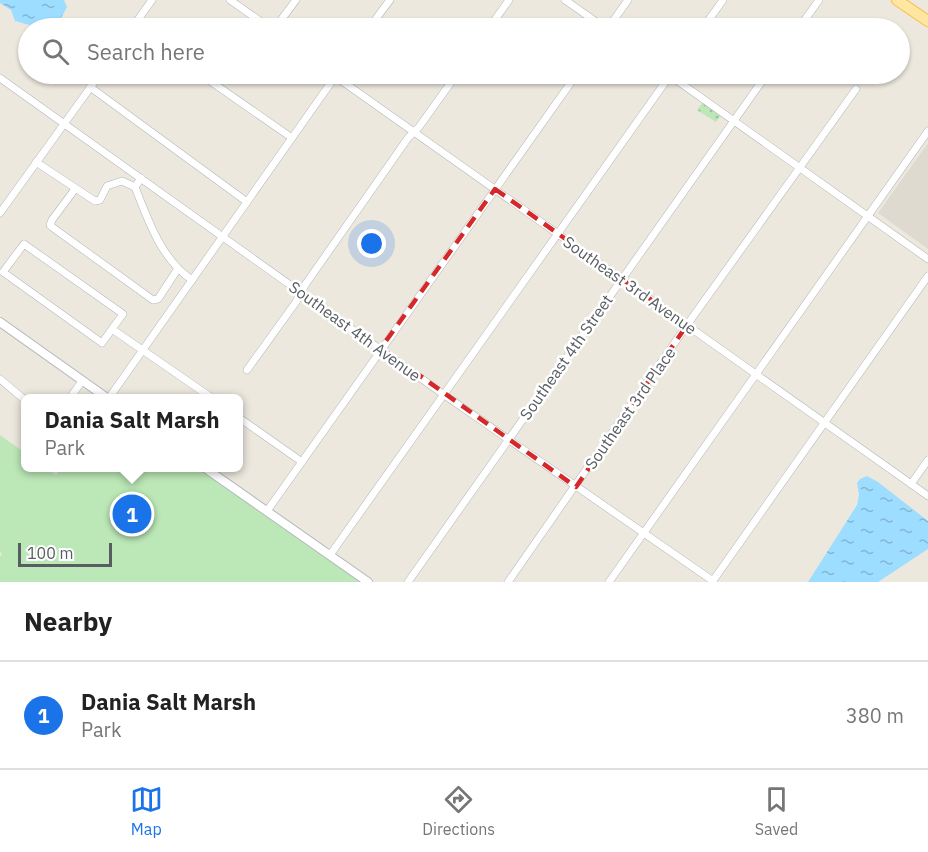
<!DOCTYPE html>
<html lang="en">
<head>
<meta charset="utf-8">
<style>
	body { margin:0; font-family:"IBM Plex Sans",sans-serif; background:#f6f6f6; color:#222 }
	.scale { position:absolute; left:18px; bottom:15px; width:94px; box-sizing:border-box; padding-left:6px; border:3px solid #585d62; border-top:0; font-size:16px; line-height:21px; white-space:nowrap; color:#585d62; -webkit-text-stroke:4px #fff; paint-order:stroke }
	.you { position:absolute; left:372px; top:244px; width:21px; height:21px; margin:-15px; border:4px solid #fff; border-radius:50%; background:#1a73e8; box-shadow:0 0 0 9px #1a73e833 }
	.badge { display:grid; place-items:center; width:39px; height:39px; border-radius:50%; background:#1a73e8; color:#fff; font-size:20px; font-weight:700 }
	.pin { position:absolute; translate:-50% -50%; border:3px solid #fff; box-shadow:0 2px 6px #0006 }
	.popup { position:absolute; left:21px; top:394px; width:222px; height:78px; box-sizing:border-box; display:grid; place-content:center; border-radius:9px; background:#fff; filter:drop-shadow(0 2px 4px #0005); font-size:20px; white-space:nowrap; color:#767676 }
	.popup b { font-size:22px; color:#222 }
	.popup::after { content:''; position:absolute; left:50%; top:100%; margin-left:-12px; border:12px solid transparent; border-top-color:#fff }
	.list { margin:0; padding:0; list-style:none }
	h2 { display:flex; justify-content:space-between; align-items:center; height:78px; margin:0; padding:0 24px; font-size:26px }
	h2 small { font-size:20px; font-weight:400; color:#767676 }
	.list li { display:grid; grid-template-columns:39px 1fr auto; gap:18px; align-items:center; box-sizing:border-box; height:108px; padding:0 24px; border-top:2px solid #e0e0e0 }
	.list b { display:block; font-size:22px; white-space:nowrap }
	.list p { margin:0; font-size:20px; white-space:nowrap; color:#767676 }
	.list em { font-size:20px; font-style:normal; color:#767676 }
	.icon { flex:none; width:33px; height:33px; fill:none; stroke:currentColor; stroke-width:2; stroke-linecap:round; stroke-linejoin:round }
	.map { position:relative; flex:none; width:928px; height:582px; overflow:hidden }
	.search { position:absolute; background:#fff; box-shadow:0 2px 4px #0004; left:18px; right:18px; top:18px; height:66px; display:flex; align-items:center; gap:15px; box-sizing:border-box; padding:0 21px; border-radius:33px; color:#767676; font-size:22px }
	.sheet { height:186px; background:#fff }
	nav { display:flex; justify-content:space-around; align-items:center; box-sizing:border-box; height:84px; border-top:2px solid #e0e0e0; background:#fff; font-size:16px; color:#767676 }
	nav a { display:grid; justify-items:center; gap:3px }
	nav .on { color:#1a73e8 }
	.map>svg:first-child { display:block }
	.education { fill:#dfdacf }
	.grass { fill:url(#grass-dots) }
	.park { fill:#bce8b7 }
	.water { fill:url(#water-ripples) }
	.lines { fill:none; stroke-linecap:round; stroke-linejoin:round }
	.minor-casing { stroke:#b2b7bc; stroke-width:8 }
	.tertiary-casing { stroke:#b2b7bc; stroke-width:10 }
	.primary-casing { stroke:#ffba46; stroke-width:12 }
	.minor { stroke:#fff; stroke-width:7 }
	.tertiary { stroke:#fff; stroke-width:8 }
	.primary { stroke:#ffe7a2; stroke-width:10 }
	.marked { fill:none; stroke:#d62828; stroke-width:4.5; stroke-dasharray:12 8; stroke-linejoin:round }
	.labels { text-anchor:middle; stroke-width:5; stroke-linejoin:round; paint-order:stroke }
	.street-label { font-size:16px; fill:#585d62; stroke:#fff }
</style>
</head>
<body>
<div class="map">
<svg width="928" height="582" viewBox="0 0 928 582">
	<defs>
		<pattern id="grass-dots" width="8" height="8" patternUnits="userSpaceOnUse" patternTransform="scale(1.5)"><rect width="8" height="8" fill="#bce8b7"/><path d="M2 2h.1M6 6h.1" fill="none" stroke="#9cbf98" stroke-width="1.8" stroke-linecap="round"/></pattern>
		<pattern id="water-ripples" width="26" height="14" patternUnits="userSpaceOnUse" patternTransform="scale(1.5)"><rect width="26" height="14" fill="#9dddff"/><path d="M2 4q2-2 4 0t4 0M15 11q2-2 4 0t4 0" fill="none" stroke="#83b6d2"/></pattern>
	</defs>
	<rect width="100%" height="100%" fill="#ede8de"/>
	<path class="education" d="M928 143V249L878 213Z"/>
	<path class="grass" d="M703 102 722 114 716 122 697 110Z"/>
	<path class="park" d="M0 435 25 453 26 468H45L56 475 62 468H197L361 582H0V557L2 554 0 552Z"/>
	<g class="water">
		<path d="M0 0H64L67 7 56 28C41 29 30 25 15 21L11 10 0 3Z"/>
		<path d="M867 476 878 482 928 521V549L878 582H808L857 505 859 495 857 483 860 479Z"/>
	</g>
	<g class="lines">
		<g class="minor-casing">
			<g id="minor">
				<path d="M230 0 270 28"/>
				<path d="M565 0 605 28"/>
				<path d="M132 28 152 0"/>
				<path d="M275 28 296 0"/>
				<path d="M369 28 390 0"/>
				<path d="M489 28 509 0"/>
				<path d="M608 28 628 0"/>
				<path d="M703 28 723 0"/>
				<path d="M799 28 819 0"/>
				<path d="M200 74 292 138"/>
				<path d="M332 74 928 496"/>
				<path d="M668 74 928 259"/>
				<path d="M0 78 443 394 713 581"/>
				<path d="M90 87 247 202"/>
				<path d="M36 162 95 201 100 200 107 186 122 181 135 187 141 178"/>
				<path d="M135 187C148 220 161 259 192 280"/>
				<path d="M75 189 52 220 50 225 52 227 153 300 158 299 177 270"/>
				<path d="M0 213 100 74"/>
				<path d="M112 329 123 314 24 244 3 272 102 343 112 329 212 398"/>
				<path d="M247 370 296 302 305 285 408 138 419 127 457 74"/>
				<path d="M0 379 26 401"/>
				<path d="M70 398 82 381"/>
				<path d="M109 398 337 74"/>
				<path d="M238 417 302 462"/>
				<path d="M911 484 928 460"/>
				<path d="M267 511 577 74"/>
				<path d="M330 555 671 74"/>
				<path d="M408 582 767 74"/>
				<path d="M508 582 687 325 856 89"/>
				<path d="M609 582 928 131"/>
				<path d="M712 582 928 276"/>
			</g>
		</g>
		<g class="tertiary-casing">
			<g id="tertiary">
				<path d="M0 322 107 398"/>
				<path d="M205 468 368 582"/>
			</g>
		</g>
		<g class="primary-casing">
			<path id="primary" d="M897 0 928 21"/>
		</g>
		<use href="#minor" class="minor"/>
		<use href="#tertiary" class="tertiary"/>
		<use href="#primary" class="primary"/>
	</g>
	<path class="marked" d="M495 189 687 325 576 487 381 348Z"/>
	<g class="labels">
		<g class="street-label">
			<text transform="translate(630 285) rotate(35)" y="6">Southeast 3rd Avenue</text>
			<text transform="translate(355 331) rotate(36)" y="6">Southeast 4th Avenue</text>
			<text transform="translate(566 357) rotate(-55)" y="6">Southeast 4th Street</text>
			<text transform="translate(630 408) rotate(-55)" y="6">Southeast 3rd Place</text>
		</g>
	</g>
</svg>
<div class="scale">100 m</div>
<div class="you"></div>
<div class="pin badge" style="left:132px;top:514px">1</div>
<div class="popup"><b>Dania Salt Marsh</b>Park</div>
<div class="search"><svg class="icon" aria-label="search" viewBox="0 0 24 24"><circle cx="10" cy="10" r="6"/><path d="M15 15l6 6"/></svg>Search here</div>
</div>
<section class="sheet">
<h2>Nearby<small></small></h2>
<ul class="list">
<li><span class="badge">1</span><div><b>Dania Salt Marsh</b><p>Park</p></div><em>380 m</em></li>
</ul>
</section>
<nav>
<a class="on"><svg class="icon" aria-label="map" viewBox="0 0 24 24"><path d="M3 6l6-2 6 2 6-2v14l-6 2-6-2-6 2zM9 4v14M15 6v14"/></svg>Map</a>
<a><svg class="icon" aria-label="directions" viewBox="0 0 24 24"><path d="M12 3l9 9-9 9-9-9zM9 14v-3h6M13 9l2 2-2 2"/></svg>Directions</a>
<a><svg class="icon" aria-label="saved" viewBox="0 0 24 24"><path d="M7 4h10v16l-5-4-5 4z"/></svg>Saved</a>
</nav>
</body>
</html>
